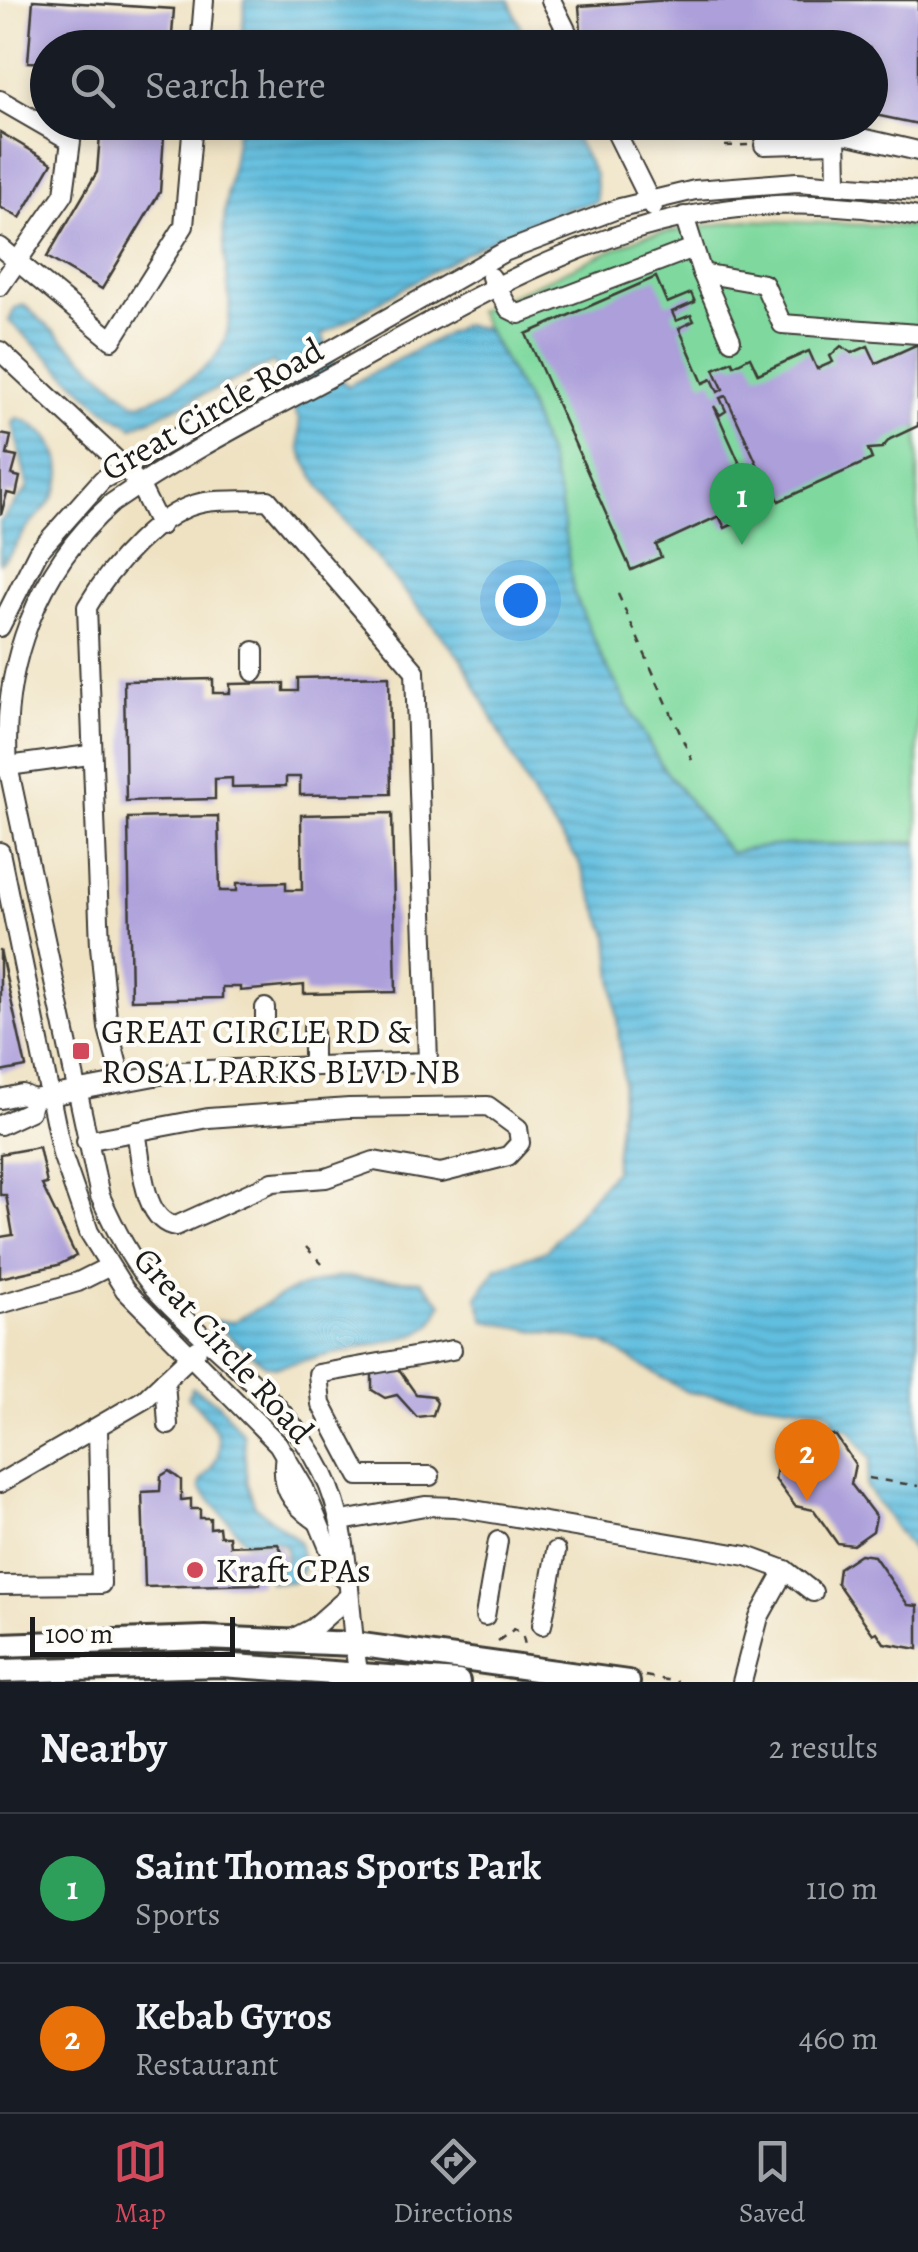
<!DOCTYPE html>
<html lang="en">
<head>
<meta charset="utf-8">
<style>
	body { margin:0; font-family:Alegreya,serif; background:#242831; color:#f1f3f6 }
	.scale { position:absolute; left:30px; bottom:25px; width:205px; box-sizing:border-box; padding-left:10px; border:5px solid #1c1c1c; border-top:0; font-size:28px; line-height:35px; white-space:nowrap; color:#1c1c1c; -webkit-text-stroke:8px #fdfcf7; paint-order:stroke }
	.you { position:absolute; left:520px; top:600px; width:35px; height:35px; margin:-25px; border:8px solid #fff; border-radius:50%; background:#1a73e8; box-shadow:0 0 0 15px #1a73e833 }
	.badge { display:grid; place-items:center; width:65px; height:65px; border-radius:50%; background:#d1495b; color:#fff; font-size:32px; font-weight:700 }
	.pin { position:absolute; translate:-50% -82px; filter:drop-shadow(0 2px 5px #0008) }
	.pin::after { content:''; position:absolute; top:52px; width:35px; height:30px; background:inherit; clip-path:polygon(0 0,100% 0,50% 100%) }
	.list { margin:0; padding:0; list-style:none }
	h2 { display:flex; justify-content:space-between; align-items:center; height:130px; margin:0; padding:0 40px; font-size:42px }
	h2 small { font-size:32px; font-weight:400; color:#9ea1a6 }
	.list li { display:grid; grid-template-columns:65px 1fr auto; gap:30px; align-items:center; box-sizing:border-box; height:150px; padding:0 40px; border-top:2px solid #363941 }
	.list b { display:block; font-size:38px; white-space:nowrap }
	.list p { margin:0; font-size:32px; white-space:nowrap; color:#9ea1a6 }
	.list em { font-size:32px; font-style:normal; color:#9ea1a6 }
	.icon { flex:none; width:55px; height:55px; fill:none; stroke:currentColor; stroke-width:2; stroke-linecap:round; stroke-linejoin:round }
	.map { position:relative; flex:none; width:918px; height:1682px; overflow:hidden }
	.search { position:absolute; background:#171b24; box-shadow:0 5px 15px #0003; left:30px; right:30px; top:30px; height:110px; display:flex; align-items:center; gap:25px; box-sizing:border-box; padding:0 35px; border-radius:55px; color:#9ea1a6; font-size:38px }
	.sheet { height:430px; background:#171b24 }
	nav { display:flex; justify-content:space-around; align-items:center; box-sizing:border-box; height:140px; border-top:2px solid #363941; background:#171b24; font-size:28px; color:#9ea1a6 }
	nav a { display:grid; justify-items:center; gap:5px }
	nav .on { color:#d1495b }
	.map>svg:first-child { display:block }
	.grass { fill:#7fd99f; stroke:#4e7a5e; stroke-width:2.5 }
	.water { fill:url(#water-rules); stroke:#3e6d7e; stroke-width:2.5 }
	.building { fill:#ac9fda }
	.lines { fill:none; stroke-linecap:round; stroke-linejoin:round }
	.minor-casing { stroke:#3c3a35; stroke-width:22 }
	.major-casing { stroke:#3c3a35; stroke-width:28 }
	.path { stroke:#3c3a35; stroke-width:2.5; stroke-dasharray:8 8; stroke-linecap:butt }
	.minor { stroke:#fff; stroke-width:18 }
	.major { stroke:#fff; stroke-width:22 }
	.poi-dot { fill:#d1495b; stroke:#fdfcf7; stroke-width:4 }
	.labels { text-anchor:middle; stroke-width:8; stroke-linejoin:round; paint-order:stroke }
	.street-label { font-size:35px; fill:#1c1c1c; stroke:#fdfcf7 }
	.poi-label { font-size:35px; fill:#1c1c1c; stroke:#fdfcf7; text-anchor:start }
</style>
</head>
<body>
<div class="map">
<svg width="918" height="1682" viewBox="0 0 918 1682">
	<defs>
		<pattern id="water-rules" width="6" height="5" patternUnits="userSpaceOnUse" patternTransform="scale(2.5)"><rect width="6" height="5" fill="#60bedf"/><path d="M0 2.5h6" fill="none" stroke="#4e9ab4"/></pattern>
	</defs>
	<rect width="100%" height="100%" fill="#fdfcf7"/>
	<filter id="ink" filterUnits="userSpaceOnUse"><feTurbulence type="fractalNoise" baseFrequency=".01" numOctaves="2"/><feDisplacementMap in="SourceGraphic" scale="20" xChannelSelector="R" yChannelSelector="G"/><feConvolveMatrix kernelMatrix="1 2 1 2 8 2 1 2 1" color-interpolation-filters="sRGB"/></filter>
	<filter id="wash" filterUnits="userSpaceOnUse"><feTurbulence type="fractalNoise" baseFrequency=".0048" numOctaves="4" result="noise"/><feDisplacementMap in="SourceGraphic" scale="40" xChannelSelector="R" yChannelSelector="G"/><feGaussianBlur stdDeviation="2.25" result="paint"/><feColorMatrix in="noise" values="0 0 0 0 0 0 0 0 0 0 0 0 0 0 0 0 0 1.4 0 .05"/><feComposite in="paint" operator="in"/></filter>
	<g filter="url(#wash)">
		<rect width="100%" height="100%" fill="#efe2c2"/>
		<path class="grass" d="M746 220 918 227V841C855 849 793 837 730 853L661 765 602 658 573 591 560 499 548 458 525 398 477 311 643 236Z"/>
		<g class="water">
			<path d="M245 0H509L529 47H241Z"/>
			<path d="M238 123H567L595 175 597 202C505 220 405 289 322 335L343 382 348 386 463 325 485 328 525 398 548 458 560 499 573 591 602 658 661 765 730 853C793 837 855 850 918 842V1559L866 1487 871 1459 849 1429 834 1426 832 1415 823 1409 687 1392 603 1343 485 1321 477 1297 497 1267 546 1251 614 1171 623 1080 609 937 578 860 537 804 462 660 335 509 310 471 300 449 299 420 274 362 133 427 104 409 9 321 15 308 24 305 134 403C151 403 169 391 184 382 256 343 220 287 224 223 226 189 235 156 238 123Z"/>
			<path d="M17 418C47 426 70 460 57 490 51 505 38 515 28 527 18 539 14 554 0 563V522L28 488 13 423Z"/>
			<path d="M337 1277 421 1281 442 1304 432 1324 415 1335 276 1367 265 1365 210 1321 232 1322 292 1290Z"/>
			<path d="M192 1387 217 1402 243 1434 247 1484 255 1506 299 1541 304 1567 294 1582H269L268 1569 287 1562 286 1546 277 1541 246 1542 200 1488C200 1477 205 1477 211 1468 233 1439 206 1416 188 1397Z"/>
		</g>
		<g id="blocks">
			<g class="building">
				<path d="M33 0 174 9 171 48H48V63L28 62Z"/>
				<path d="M670 0H918V124L870 114V48L582 44 579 6Z"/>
				<path d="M101 122H165L160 192 102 289 47 257 97 172Z"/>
				<path d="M0 132 52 163 20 218 0 207Z"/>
				<path d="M656 277 667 303 691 293 695 302 672 312 676 321 691 315 694 321 679 328 703 383 712 379 718 392 723 389 714 369 732 361 734 365 750 357 758 374 809 351 817 369 833 362 830 356 841 346 852 353 868 346 876 363 918 344V426L890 439 882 448 868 449 872 459 779 501 774 490 770 492 726 396 720 398 726 411 720 415 714 406 756 500 730 512 736 523 725 528 719 516 656 545 661 557 631 570 526 334Z"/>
				<path d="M0 434 11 436 7 455 17 457 12 475 20 477 16 495 7 493 1 515Z"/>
				<path d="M389 676 391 794 300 795V777H286V786L232 787V778L215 779V799L126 801 124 681 213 679V693H230V684L284 683V691H298V678Z"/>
				<path d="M392 813 396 992 304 994V985L240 991V987H222V998L131 1000 128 818 218 816 220 891H237V883L286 882V890H302L301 815Z"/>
				<path d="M0 950 26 1067 0 1072Z"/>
				<path d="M39 1147 47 1184 42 1185 76 1256 58 1265 0 1278V1237L13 1235 6 1195H0V1154Z"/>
				<path d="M396 1366 416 1394 433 1396 437 1403 433 1415 417 1417 397 1395 385 1398 372 1390V1372Z"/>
				<path d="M808 1431 836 1436 855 1464 851 1484 876 1517 873 1531 853 1545 837 1543 814 1510 795 1506 775 1479 780 1451Z"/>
				<path d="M169 1471 181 1480V1500L191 1499V1509H200V1518H210V1528L219 1527 220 1536H229L230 1546 278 1544 285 1558 278 1564H259L260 1584 145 1587 142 1492 160 1491 161 1476Z"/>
				<path d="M860 1554 874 1556 908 1605 918 1606V1649L884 1643 877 1632 873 1634 837 1583 839 1568Z"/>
			</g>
		</g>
	</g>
	<g filter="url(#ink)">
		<use href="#blocks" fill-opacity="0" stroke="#3c3a35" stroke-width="2.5"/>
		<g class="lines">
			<g class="minor-casing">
				<g id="minor">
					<path d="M551 0 575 48"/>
					<path d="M200 48 204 0"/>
					<path d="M0 100 71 141 64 194 0 286"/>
					<path d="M611 122 653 207"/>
					<path d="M764 145 836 143"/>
					<path d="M837 182 836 132 918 151"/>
					<path d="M684 216 702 273 764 284 782 324 918 334"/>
					<path d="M0 247 112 340 184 226 193 122"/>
					<path d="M702 273 731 340"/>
					<path d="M491 277 509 309 519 314 691 249"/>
					<path d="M0 351 123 466 139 484 160 526"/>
					<path d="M0 627 38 552 102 480 504 252 620 208 695 190 797 182 918 191"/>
					<path d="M254 651V672"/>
					<path d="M1 767 89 755"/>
					<path d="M0 852 62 1154 89 1232 125 1290 278 1444 304 1488 341 1577"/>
					<path d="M265 1008V1029"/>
					<path d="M313 1028V1066"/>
					<path d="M0 1099 22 1094 33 1099 181 1071 428 1062 415 671 268 500C248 501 226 499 206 502 161 508 108 570 87 607L100 946 108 1028 122 1081"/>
					<path d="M0 1125 30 1111 33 1099"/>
					<path d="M86 1141 208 1118 349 1108 488 1106 518 1128 520 1143 508 1156 441 1173 374 1161 326 1178 273 1182 176 1226C142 1222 142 1160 136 1131"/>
					<path d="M0 1304 78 1282 108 1267"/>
					<path d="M165 1380 168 1425"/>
					<path d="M285 1455C280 1487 290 1503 317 1521"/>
					<path d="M430 1476H359L321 1404 318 1374 452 1350"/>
					<path d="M0 1483 145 1399 197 1350"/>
					<path d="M342 1521 425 1506 456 1507 747 1556 785 1570"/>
					<path d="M0 1585 101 1584 98 1428"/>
					<path d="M485 1616 498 1541"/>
					<path d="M542 1625 556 1551"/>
					<path d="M288 1641 313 1628 347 1598"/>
					<path d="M360 1682C346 1614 354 1535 323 1473 284 1394 211 1352 154 1288 131 1261 115 1229 100 1196L8 766C1 667 37 569 112 503 184 453 264 413 341 371 533 264 687 170 918 217"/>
					<path d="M742 1682 759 1617 785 1570 813 1592"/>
				</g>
			</g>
			<g class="major-casing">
				<g id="major">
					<path d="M0 1645 205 1638 355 1644 628 1682"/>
					<path d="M0 1671 221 1665 458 1682"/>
				</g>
			</g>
			<g class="path">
				<path d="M725 146 748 145"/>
				<path d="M618 594 692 760"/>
				<path d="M306 1247 322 1264"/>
				<path d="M868 1478 918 1486"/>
				<path d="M498 1641 514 1629 522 1633 525 1645"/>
				<path d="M645 1676 678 1682"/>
			</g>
			<use href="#minor" class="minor"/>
			<use href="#major" class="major"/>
		</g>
	</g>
	<g class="poi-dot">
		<rect x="71" y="1041" width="20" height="20" rx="5"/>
		<circle cx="195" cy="1570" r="10"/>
	</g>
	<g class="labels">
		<g class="street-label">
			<text transform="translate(212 409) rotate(-30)" y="12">Great Circle Road</text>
			<text transform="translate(224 1345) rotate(48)" y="12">Great Circle Road</text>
		</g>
		<g class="poi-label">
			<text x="101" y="1043">GREAT CIRCLE RD &amp;<tspan x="101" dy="40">ROSA L PARKS BLVD NB</tspan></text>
			<text x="215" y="1582">Kraft CPAs</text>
		</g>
	</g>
</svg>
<div class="scale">100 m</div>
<div class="you"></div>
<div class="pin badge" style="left:742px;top:545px;background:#2e9e5b">1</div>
<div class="pin badge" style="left:807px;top:1501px;background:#e8710a">2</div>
<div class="search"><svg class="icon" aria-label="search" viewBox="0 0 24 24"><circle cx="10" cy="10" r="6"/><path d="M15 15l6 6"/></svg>Search here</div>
</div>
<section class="sheet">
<h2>Nearby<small>2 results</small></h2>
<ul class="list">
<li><span class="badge" style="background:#2e9e5b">1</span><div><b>Saint Thomas Sports Park</b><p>Sports</p></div><em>110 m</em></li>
<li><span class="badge" style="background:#e8710a">2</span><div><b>Kebab Gyros</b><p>Restaurant</p></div><em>460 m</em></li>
</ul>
</section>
<nav>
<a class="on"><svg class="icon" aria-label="map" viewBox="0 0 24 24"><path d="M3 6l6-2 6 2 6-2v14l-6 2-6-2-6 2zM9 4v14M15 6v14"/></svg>Map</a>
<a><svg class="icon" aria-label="directions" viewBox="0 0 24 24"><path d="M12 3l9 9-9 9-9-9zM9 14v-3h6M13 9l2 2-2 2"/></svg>Directions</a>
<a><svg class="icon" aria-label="saved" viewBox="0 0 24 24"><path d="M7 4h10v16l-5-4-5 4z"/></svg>Saved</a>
</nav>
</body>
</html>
